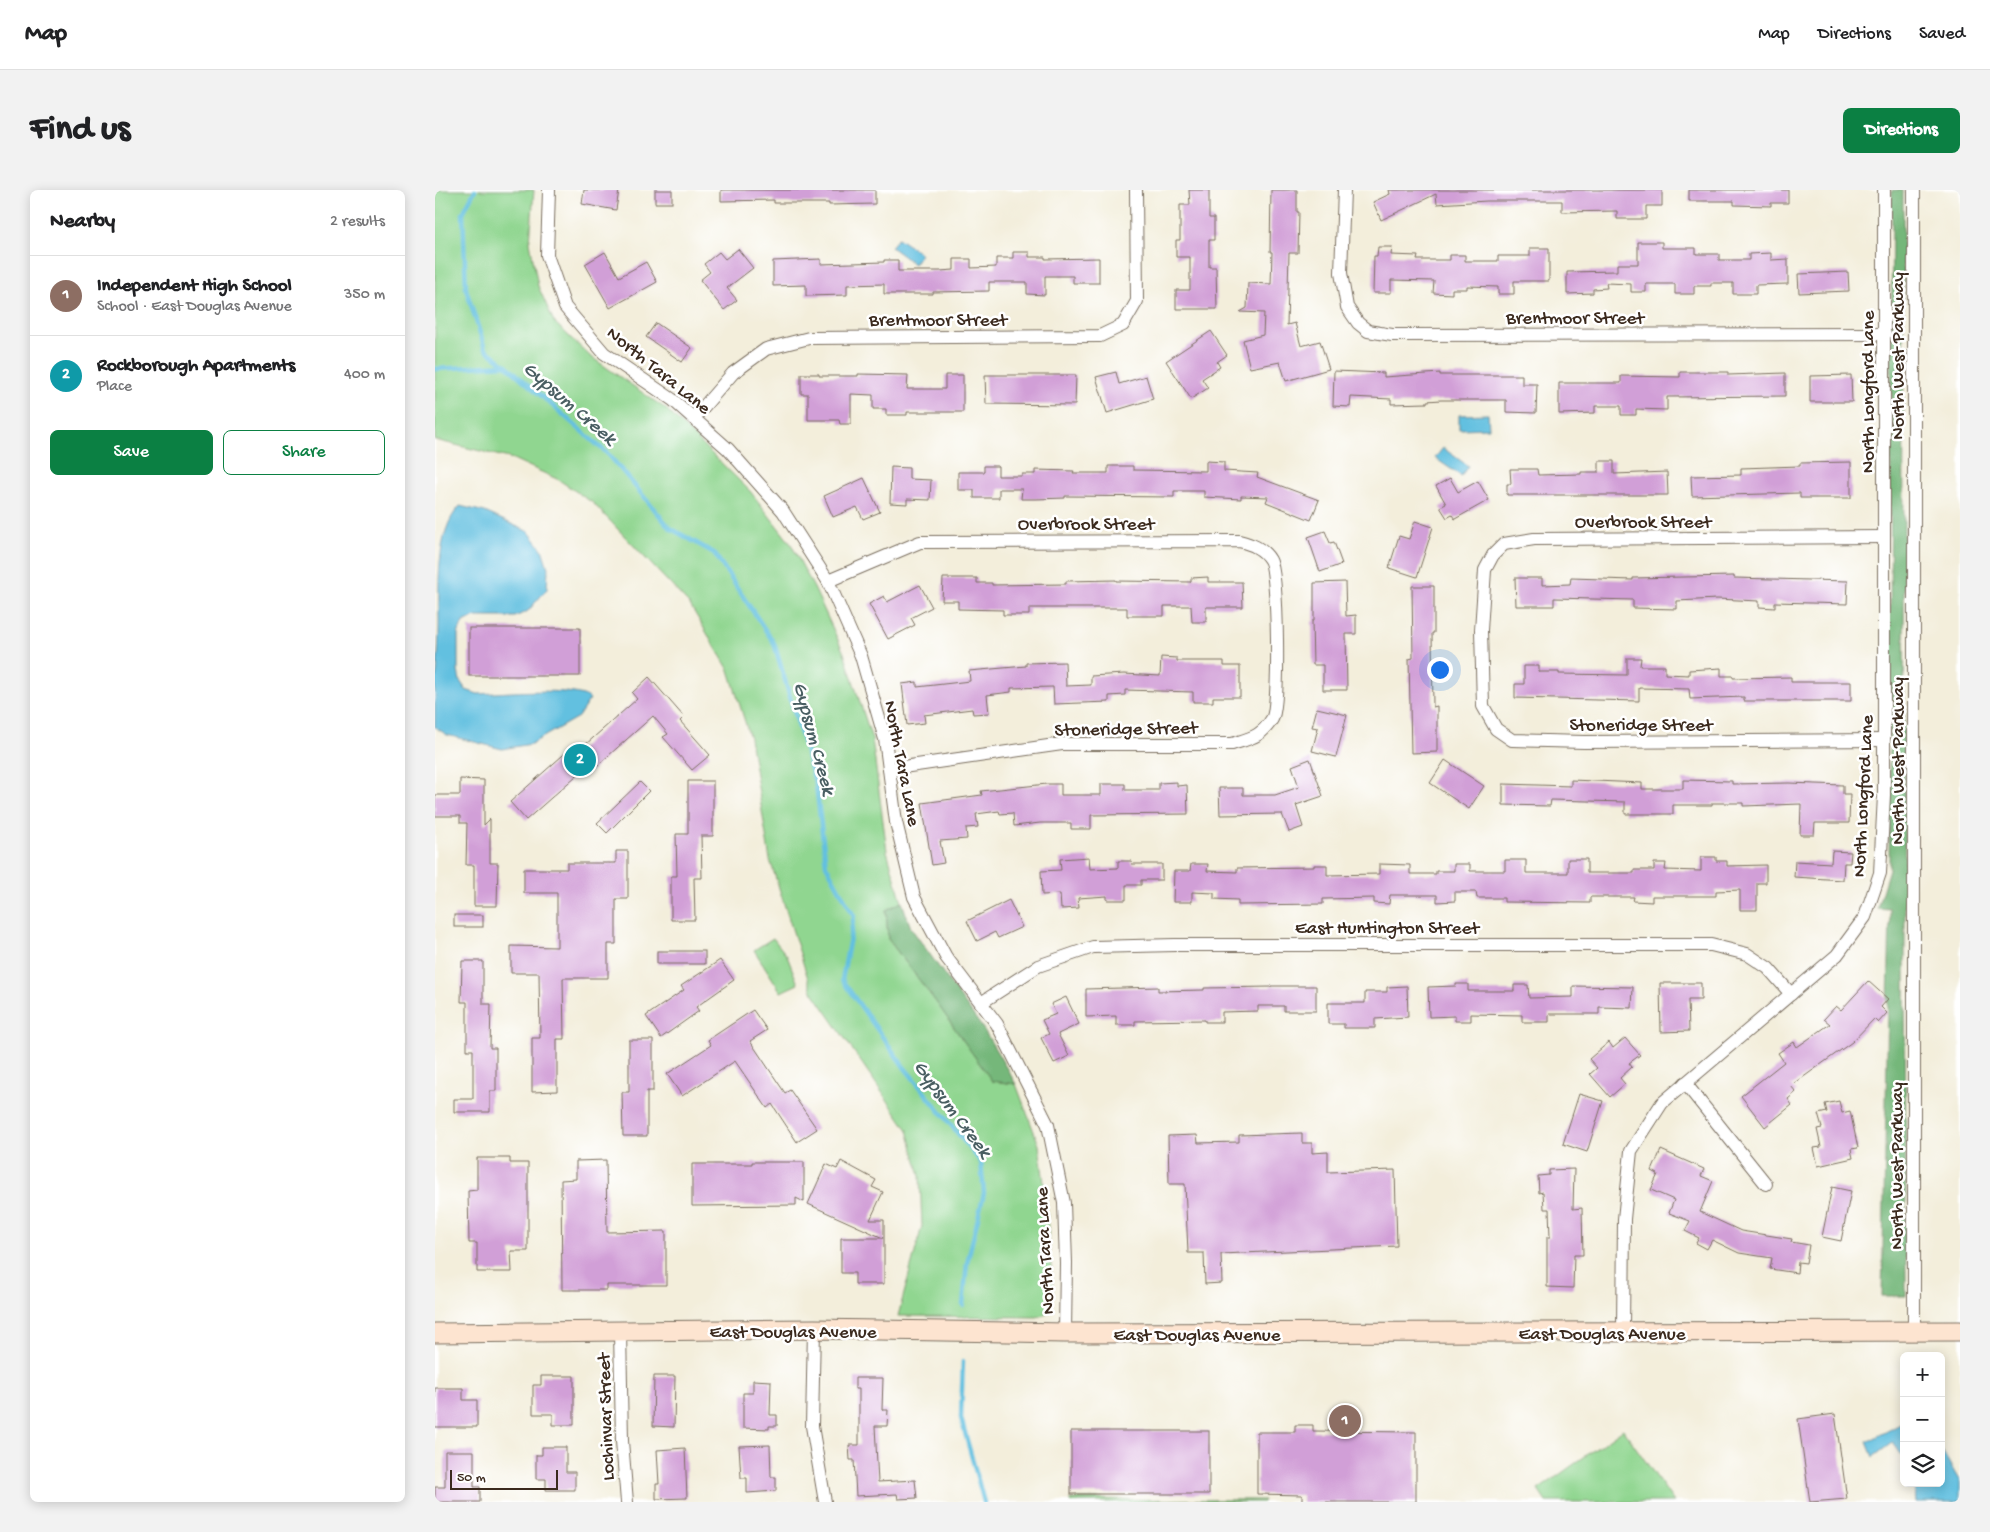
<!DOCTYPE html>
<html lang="en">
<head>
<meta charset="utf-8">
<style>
	body { margin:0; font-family:"Gochi Hand",sans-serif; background:#f2f2f2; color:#202124 }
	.controls { position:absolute; right:15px; bottom:15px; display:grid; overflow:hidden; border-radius:8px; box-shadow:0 2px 12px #0003 }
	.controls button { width:45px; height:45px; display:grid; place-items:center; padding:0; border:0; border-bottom:1px solid #e0e0e0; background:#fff; color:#202124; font:25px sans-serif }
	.scale { position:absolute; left:15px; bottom:12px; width:108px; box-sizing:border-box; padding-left:5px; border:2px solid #3b2a1e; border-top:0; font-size:14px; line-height:18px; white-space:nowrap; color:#3b2a1e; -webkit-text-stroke:4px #fff; paint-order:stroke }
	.you { position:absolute; left:1004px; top:479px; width:18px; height:18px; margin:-12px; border:4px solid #fff; border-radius:50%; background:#1a73e8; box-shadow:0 0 0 8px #1a73e833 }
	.badge { display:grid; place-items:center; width:32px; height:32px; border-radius:50%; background:#0b8043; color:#fff; font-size:16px; font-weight:700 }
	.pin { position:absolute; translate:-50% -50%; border:2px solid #fff; box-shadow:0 1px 5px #0006 }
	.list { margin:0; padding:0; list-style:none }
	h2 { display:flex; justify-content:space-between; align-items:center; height:65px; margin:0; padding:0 20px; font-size:21px }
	h2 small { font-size:16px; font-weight:400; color:#757577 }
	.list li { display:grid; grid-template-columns:32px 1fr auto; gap:15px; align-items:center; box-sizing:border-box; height:80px; padding:0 20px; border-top:1px solid #e0e0e0 }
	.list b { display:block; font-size:19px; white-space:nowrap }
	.list p { margin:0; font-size:16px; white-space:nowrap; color:#757577 }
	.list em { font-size:16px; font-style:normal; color:#757577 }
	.actions { display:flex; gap:10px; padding:15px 20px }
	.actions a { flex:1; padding:11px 0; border:1px solid #0b8043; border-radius:8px; text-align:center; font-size:18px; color:#0b8043 }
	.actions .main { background:#0b8043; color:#fff }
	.icon { flex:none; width:28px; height:28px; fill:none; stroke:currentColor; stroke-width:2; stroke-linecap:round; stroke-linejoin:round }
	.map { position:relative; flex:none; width:1525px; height:1312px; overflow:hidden; border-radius:8px }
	header { display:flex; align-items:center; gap:30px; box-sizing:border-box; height:70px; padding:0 25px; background:#fff; border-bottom:1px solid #e0e0e0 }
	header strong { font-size:24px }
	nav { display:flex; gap:28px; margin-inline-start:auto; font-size:18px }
	.intro { display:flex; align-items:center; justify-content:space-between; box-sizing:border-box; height:120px; padding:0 30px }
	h1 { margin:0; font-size:35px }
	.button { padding:12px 22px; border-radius:8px; background:#0b8043; color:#fff; font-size:18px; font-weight:700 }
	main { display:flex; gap:30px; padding:0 30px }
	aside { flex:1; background:#fff; border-radius:8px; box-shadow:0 2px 12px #0003 }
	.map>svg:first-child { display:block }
	.green { fill:#90d690; stroke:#668057 }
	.forest { fill:#74b77a; stroke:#58704c }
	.water { fill:#62c0e0; stroke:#4e757f }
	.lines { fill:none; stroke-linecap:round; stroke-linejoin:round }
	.stream { stroke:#62c0e0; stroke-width:4.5 }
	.building { fill:#d19fd7 }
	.street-casing { stroke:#7b6f60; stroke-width:14 }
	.secondary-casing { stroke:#7b6f60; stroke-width:21 }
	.street { stroke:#fff; stroke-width:12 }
	.secondary { stroke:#fde4d0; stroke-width:19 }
	.labels { text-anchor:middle; stroke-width:5; stroke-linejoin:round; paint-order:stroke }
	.street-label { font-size:19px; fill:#3b2a1e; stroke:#fff }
	.water-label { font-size:20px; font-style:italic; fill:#495e62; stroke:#fff }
</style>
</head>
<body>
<header>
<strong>Map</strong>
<nav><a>Map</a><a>Directions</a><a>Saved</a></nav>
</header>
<div class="intro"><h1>Find us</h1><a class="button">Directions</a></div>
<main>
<aside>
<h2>Nearby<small>2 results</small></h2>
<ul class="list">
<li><span class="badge" style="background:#8d6e63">1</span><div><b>Independent High School</b><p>School · East Douglas Avenue</p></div><em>350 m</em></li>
<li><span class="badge" style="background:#0f9aa8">2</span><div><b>Rockborough Apartments</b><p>Place</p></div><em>400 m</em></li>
</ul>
<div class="actions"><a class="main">Save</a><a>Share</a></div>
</aside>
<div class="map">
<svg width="1525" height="1312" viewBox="0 0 1525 1312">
	<rect width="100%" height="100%" fill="#fff"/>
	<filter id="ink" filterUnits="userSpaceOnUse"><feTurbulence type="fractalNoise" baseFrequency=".02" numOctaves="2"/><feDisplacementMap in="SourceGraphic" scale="10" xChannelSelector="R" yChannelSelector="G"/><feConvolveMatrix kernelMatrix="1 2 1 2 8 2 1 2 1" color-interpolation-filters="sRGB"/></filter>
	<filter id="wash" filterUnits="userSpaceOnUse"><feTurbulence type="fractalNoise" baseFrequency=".0096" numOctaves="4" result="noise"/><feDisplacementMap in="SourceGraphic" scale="20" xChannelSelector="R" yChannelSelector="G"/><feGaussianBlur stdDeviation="1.12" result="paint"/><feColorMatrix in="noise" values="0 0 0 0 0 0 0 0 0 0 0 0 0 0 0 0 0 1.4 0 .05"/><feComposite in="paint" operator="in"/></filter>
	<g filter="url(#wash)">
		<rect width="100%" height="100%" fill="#f3eedb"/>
		<g class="green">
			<path d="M0 0H99L95 52 103 96 119 132 155 166 231 219 315 301 356 354 380 400 409 463 437 549 452 661 467 712 451 720 453 749 501 812 557 891 581 894 604 955 611 1008 618 1106 615 1123 602 1127 463 1126 487 1036 485 986 473 940 377 801 335 670 315 548 294 480 255 415 158 313 124 290 78 269 0 250Z"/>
			<path d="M338 748 352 766 363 794 346 802 319 760Z"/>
			<path d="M1188 1239 1239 1312H1111L1103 1300Z"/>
			<path d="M635 1309 829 1310 828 1312H635Z"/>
		</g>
		<g class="forest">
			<path d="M1457 0H1468L1471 1106H1447L1455 719 1442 718 1454 679Z"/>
			<path d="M467 712 476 738 549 840 581 894 557 891 501 812 453 749 451 720Z"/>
		</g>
		<g class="water">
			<path d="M463 48 486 64 479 74 456 57Z"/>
			<path d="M1053 224 1054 238 1024 239V225Z"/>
			<path d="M1008 258 1033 276 1026 286 1000 268Z"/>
			<path d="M25 316 50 322 94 342 107 359 113 378 112 399 93 421 80 427H41L28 432 23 444V481L25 491 31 500 43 504C63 503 145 496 155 509L143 527 96 554 67 559 12 545 0 537V490L2 483C3 466 4 449 4 432 4 399 0 341 25 316Z"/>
			<path d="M1469 1232V1269L1458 1252 1438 1267 1432 1252Z"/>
			<path d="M1506 1259 1525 1292V1312H1481L1479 1293H1506Z"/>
		</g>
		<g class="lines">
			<g class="stream">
				<path d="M40 0 28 23 31 99 50 159 71 175"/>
				<path d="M0 179 71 175 174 265 235 338 279 363 339 453 381 595 391 675 419 726 407 790 469 877 546 972 549 1003 532 1073 528 1115"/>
				<path d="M528 1171 526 1228 549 1312"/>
			</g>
		</g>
		<g id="blocks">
			<g class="building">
				<path d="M149 0H184L181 20 147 14Z"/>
				<rect x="220" y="0" width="17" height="13"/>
				<path d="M286 0H440V14L394 15V13H339V10L286 11Z"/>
				<path d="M754 0H774V28H779V50H774V77H781L782 119H741V100H755V67H741V50H745V15H755Z"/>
				<path d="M836 0H862V22H864L863 63H854L852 135 860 133 866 156 885 151 894 179 851 191 845 172 815 178 808 150 828 145 829 123 805 122 812 118 813 93 836 94 837 62H835Z"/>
				<path d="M954 0H1227V16H1211V29H1182V21L1127 22V11H1052L1002 14 1001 4 946 30 938 12 955 4Z"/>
				<path d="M1254 0H1353V13H1336V16L1299 15V11H1254Z"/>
				<path d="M1203 52H1227V58H1261V64H1284V70H1314V64L1336 63V70L1353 69V94L1321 95V104H1298V93H1276V96H1259V104H1240V94H1211V102H1196V94L1171 93 1172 98 1158 99V103L1132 104V82L1182 81V74H1203Z"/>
				<path d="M943 57H957L956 65 983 66 982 70H1015V65H1030V71H1063V66H1095V58H1114V91H1079V104H1063V97L1032 96V99H1017V104L998 103 999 91 956 90V103H938L939 66H942Z"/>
				<path d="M303 59 318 78 292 98 302 110 289 120 265 90 275 82 269 74 284 62 290 69Z"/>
				<path d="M170 62 184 87 211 72 222 92 175 118 150 74Z"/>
				<path d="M578 62H594V67H610V69L664 68V93H638V86H610V105L592 104V92H554V101L498 102V104H449V94L412 95V105L371 106V95L338 96V71L386 69V74L449 72V70H463V81H505L519 80V69H536V78L561 77V68H578Z"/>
				<path d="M1413 82 1414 101 1364 103 1363 84Z"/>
				<path d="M221 133 257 158 247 172 211 147Z"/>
				<path d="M776 141 792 165 782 172 785 177 767 189 773 198 756 209 731 171Z"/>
				<path d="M899 181 949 183V187L1005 183V185H1087V194H1102L1101 223 1071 222V210H1006L992 211V213L956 214V209L916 207 915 217 898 216Z"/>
				<path d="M681 182 684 194 711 186 718 209 672 223 661 187Z"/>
				<path d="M1245 182H1293V185L1350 183V206L1232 207V220L1201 219V225H1186V216H1160V223L1124 224V193H1186V186L1245 187Z"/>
				<path d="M366 184H384V186H423V184L473 185 472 199H510V185H528V222H472V225H451V219H438V205L416 204V234H405L404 230H373V204H366Z"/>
				<path d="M550 185H641L640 215 551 214Z"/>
				<path d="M1416 185 1417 212H1375V186Z"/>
				<path d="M771 271 789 272V281L823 283 822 287 884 310 876 330 831 312 833 307 806 306V309L769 307V301H739V307L630 306V308L601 309H586L587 299H564V308H539V300H523V282H549V276H563V286H587V284H600V280L639 281 638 283H673V276H698V280L771 281Z"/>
				<path d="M1164 271H1179V284L1232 282 1233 305H1072V294H1076L1075 279H1102L1103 285 1146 284V282H1164Z"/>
				<path d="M1416 272V308H1365V303L1257 306 1256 286 1306 285V278L1365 276V273Z"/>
				<path d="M456 277 474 278V289L496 290 495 310 472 309V314L455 313Z"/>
				<path d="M429 288 445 322 428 329 422 317 398 327 389 306Z"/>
				<path d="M1015 288 1023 302 1043 291 1054 310 1020 329 1017 325 1012 328 1005 317 1011 314 1001 296Z"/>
				<path d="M980 331 998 337 982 387 954 378 964 346 974 349Z"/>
				<path d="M890 341 895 353 899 352 907 374 885 382 873 347Z"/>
				<path d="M1299 386V388L1413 391 1412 414 1340 412V418L1324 417V411L1282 409 1242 411V419L1198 418V410L1119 408V416H1081L1080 388H1107V395L1135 394 1136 388 1198 390V388Z"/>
				<path d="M773 387V392H807L808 417H771V432H757L756 416H729V426H692V418H594V425H568V420L523 419V411H507L508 388H542V393H557V395L631 394V391L681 390V391L756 392V388Z"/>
				<path d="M910 392 911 426 921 425V444H911L912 500H888V475H878L877 431H879V393Z"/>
				<path d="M485 395 497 417 476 428 480 435 453 449 434 414 449 406 452 412Z"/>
				<path d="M977 396H999V443H997L998 517 1002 516V562L976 563 974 469 978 468Z"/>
				<rect x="34" y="438" width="111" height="48"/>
				<path d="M726 467 742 468V471H789V476H805V507H778V512H758V502L690 500V505L674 506V512L619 514 618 497 576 498V502L552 505 554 523 538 524 537 519 489 525 490 533 472 535 467 494 482 492V497L535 491 534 481 591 476V473L630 472 631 496 656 495V486L689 484 725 486Z"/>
				<path d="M1192 468H1206L1205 476H1230V484L1254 485V480L1286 478V486H1298V488L1356 487V492H1416V511H1309V507L1255 509 1254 499 1204 498V511L1080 508V494H1089V476H1104V482H1124V484L1192 485Z"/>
				<path d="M214 487 249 527 245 531 275 565 257 580 228 547 233 544 218 526 155 582 150 578 91 630 75 612 136 558 141 563 202 509 197 503Z"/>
				<path d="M882 518 912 525 901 567 877 561 883 538 877 537Z"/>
				<path d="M875 569 888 606 861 615 868 637 854 642 847 624 785 625 784 598H808V605H840L864 597 857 576Z"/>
				<path d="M1010 570 1049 596 1034 619 995 593Z"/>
				<path d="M25 589 49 590V635L55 629V673H63L62 716H39V675H31L32 633H25V626H0V605H25Z"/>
				<path d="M1136 590 1207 593V599H1248V590L1297 591V594L1354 593 1408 595V604H1415L1414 633H1380L1379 645H1365L1366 614 1308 616V613H1277V615H1238V624H1190V612L1116 610 1115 616 1068 615V594L1136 596Z"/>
				<path d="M253 591H278V646H266L267 688H259L260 730H236V686H242L241 644H253Z"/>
				<path d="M205 592 214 601 172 643 162 633Z"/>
				<path d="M742 592V596L752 595 753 624 656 625V639H636V633H605L579 636 578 623 565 624 564 621 541 624 543 637 531 638 532 649 505 651 509 673 497 675 487 613 547 605 546 601 612 594H626V605H666V594H690V600H724V593Z"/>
				<path d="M181 661H193V709H181V754H173V788H128L129 849H122V901L97 902V848H105L104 783H76V756L122 757V703H89V679H132V673H181Z"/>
				<path d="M1397 661 1416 662 1415 673H1409L1408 690 1359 687 1360 671 1396 673Z"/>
				<path d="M654 667 655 679 683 678V671H696L697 674H727V690H706V695H691V710H672V706L643 708 644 718 626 719 625 704 607 705 606 681 626 680 625 669Z"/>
				<path d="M1266 667H1281V671H1292V676L1331 675V693H1322V720H1305V700L1281 701V706H1217V712L1198 711 1199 707H1155V713L1069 712V708H1042L1041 702H1020V711L1002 712V705H955L954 714 939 713V708L888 709V714L803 715V710L779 709V703L757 702V712H738L739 681H755L756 674H773L772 681 802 682V678L879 677V675H892V685L944 684V674L975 675V684H1001V681H1019V674H1035V681H1070V670H1091V683H1133V669H1152V683H1199V680H1219V673H1231L1230 680 1266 681Z"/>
				<path d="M574 710 587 737 563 748 560 742 542 751 532 731Z"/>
				<rect x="19" y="725" width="29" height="12"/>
				<rect x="222" y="761" width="48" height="13"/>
				<path d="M285 770 299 790 261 817 264 821 226 848 211 826 249 800 246 796Z"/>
				<path d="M27 771H48V814H56L55 858H61V901H55V922H19V909H38V860H32V812H26Z"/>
				<path d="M1433 791 1453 809 1446 817 1452 823 1443 833 1439 829 1417 852 1356 896 1361 902 1353 909 1357 915 1330 937 1306 906 1349 872 1343 863 1359 852 1362 857 1395 834 1389 829 1401 816 1406 820Z"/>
				<path d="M1225 793H1266V810H1253L1254 841 1226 842Z"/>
				<path d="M1021 794H1033V801H1079V795H1093L1094 808 1138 807V796L1198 797 1197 818 1164 817V824H1114V832H1087V825L1036 824V831H1020V826L994 827 993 797 1021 796Z"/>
				<path d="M836 796H881V821H849V816H823V821L787 822V832H770V830L700 831V835H681V826L651 827V799L723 797V801L769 800V798L836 797Z"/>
				<path d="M972 796 973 827 940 829V838H909V834H893V813H930V802H952V797Z"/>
				<path d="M631 807 644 834 623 844 634 866 619 873 606 848 614 844 607 830 621 824 616 814Z"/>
				<path d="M318 820 332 840 315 851 350 903 355 900 382 939 362 952 337 914 332 918 300 871 247 906 232 884 276 855 273 850Z"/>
				<path d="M1190 848 1205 865 1194 873 1197 877 1185 888 1190 894 1175 907 1155 884 1162 878 1154 869 1174 852 1178 858Z"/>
				<path d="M194 850H218V901H212V946H188L187 902H194Z"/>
				<path d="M1144 904 1168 911 1152 962 1128 954Z"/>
				<path d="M1404 911 1407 923 1415 921 1423 958 1416 959 1418 968 1383 976 1379 958 1386 957 1382 939 1387 938 1383 924 1392 922 1390 914Z"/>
				<path d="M867 943V953H877V963L893 962V982L960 980 962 1056 786 1064 787 1093 770 1094 769 1063H753L750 994H734L733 946 762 945 763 953 804 952V945Z"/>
				<path d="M1226 960 1269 979 1266 986 1278 991 1265 1022 1306 1041 1357 1049 1356 1052 1374 1055 1371 1073 1363 1072 1362 1083 1335 1079 1337 1068 1304 1063 1277 1050 1272 1059 1261 1053 1264 1048 1250 1041 1255 1031 1234 1023 1239 1010 1216 1000 1223 984 1217 981Z"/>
				<path d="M42 968H75V973H93V1061H76L77 1082H42V1053H34L33 1001 42 1000Z"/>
				<path d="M171 970 172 1042 231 1041V1095H172V1100H127L126 990 141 989V971Z"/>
				<path d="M406 971 441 990 437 997 448 1002 435 1030H449V1094H420V1083H406V1048H448L373 1014 391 974 402 979Z"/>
				<path d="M317 972H369V1012L361 1008V1015L257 1016V974H317Z"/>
				<path d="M1139 979 1138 1019 1147 1018 1148 1065H1139L1138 1098 1112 1097V1047H1115L1114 1019H1109L1108 1002 1104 1003 1103 986 1114 985V980Z"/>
				<path d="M1397 997 1416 1001 1406 1051 1387 1047Z"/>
				<path d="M106 1186H139V1235H118V1224H98V1195H106Z"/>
				<path d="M219 1186H240L239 1237 218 1236Z"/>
				<path d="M420 1188H448L447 1220H453L452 1236H440L443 1292 480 1290 482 1308 463 1309 462 1304 421 1306 419 1270H415L414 1255H424V1199H420Z"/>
				<path d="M318 1190 336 1191 335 1225H342V1236H334V1239L308 1238V1203H318Z"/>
				<path d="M0 1198H28V1210H42V1237H0Z"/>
				<path d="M1400 1224 1412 1309 1375 1312 1363 1229Z"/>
				<path d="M860 1235H878V1241L981 1242V1312H867V1305L822 1304V1242H860Z"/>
				<rect x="636" y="1241" width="138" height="63"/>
				<path d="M335 1255 336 1287H341V1301L312 1303V1288H306L304 1256Z"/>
				<path d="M107 1257H131V1282H140V1300H111V1289H101V1265H107Z"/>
				<path d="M250 1258 252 1308 221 1309V1294H224L222 1260Z"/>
				<path d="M10 1261H39V1297H45V1312H0V1297H10Z"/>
			</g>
		</g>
	</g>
	<g filter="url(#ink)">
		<use href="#blocks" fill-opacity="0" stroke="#7b6f60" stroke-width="1"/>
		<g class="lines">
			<g class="street-casing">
				<g id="street">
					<path d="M114 0 112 65 130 117 169 163 238 210 293 259 348 321 393 391 426 466 450 549 461 632 479 707 511 767 562 834 613 935 629 1013 631 1073 630 1143"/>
					<path d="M909 0 906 83 912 117 923 133 933 141 957 145 1450 144"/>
					<path d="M259 228 298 183 331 159 374 148 665 146 688 135 702 111 701 0"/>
					<path d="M1449 347 1099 349 1069 354 1058 365 1050 380 1046 440 1048 516 1061 539 1077 550 1149 552 1449 550"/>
					<path d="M393 391 485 352 804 351C816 354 828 358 835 370 843 383 845 516 837 529 826 547 816 548 797 554H627L454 579"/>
					<path d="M546 813 603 776 658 757 740 755H1276L1312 764 1333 778 1356 804"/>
					<path d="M1250 893 1331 994"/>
					<path d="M379 1139 377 1236 390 1312"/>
					<path d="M185 1140 187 1251 192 1312"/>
					<path d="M1188 1141 1189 1029 1196 961 1227 913 1402 765 1430 727 1445 683 1449 605V0"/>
					<path d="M1479 1141V0"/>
				</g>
			</g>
			<g class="secondary-casing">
				<path id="secondary" d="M0 1143 379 1139 630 1143 1525 1141"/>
			</g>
			<use href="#street" class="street"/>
			<use href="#secondary" class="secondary"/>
		</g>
	</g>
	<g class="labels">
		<g class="street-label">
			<text x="1140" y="133">Brentmoor Street</text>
			<text x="503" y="135">Brentmoor Street</text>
			<text transform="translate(1461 166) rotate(-90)" y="7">North West Parkway</text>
			<text transform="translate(225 179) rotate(39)" y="7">North Tara Lane</text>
			<text transform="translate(1431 202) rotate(-90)" y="7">North Longford Lane</text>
			<text x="1208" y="337">Overbrook Street</text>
			<text x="651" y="339">Overbrook Street</text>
			<text x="1206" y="540">Stoneridge Street</text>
			<text transform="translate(691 537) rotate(-1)" y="7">Stoneridge Street</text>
			<text transform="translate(1461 571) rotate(-90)" y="7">North West Parkway</text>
			<text transform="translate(469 573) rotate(79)" y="7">North Tara Lane</text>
			<text transform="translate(1426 606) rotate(-87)" y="7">North Longford Lane</text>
			<text x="952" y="743">East Huntington Street</text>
			<text transform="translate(1460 976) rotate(-90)" y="7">North West Parkway</text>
			<text transform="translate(608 1061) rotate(-93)" y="7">North Tara Lane</text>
			<text x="358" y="1147">East Douglas Avenue</text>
			<text x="1167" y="1149">East Douglas Avenue</text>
			<text x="762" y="1150">East Douglas Avenue</text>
			<text transform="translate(169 1227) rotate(-92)" y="7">Lochinvar Street</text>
		</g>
		<g class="water-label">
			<text transform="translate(136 212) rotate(41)" y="7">Gypsum Creek</text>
			<text transform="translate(381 548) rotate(75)" y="7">Gypsum Creek</text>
			<text transform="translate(519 918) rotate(53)" y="7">Gypsum Creek</text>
		</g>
	</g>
</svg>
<div class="controls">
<button>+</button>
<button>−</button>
<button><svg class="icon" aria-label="layers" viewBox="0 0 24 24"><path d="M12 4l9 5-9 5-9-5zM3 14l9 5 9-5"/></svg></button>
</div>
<div class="scale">50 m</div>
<div class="you"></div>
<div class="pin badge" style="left:910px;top:1231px;background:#8d6e63">1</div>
<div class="pin badge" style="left:145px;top:570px;background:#0f9aa8">2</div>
</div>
</main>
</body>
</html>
